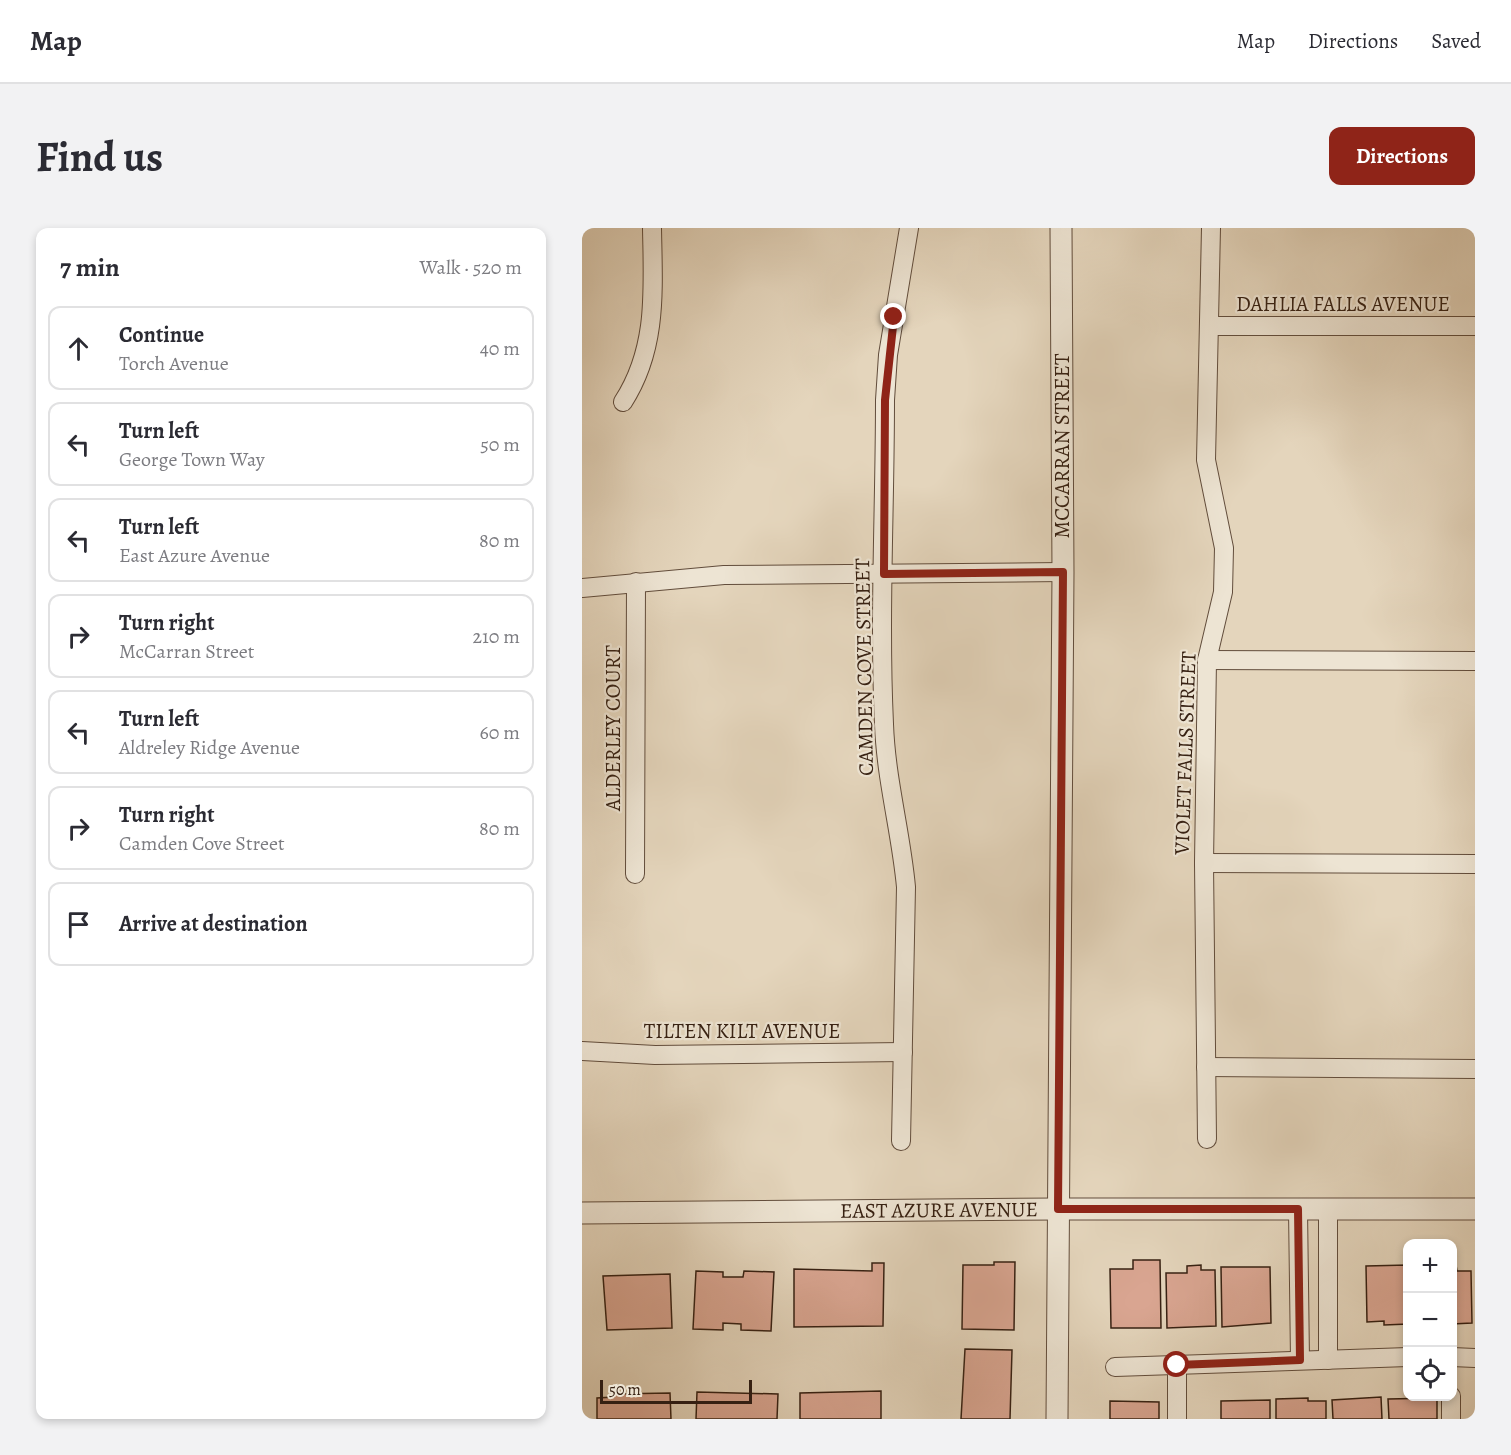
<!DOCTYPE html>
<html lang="en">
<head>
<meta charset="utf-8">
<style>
	body { margin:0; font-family:Alegreya,serif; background:#f2f2f3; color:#2b2b33 }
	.controls { position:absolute; right:18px; bottom:18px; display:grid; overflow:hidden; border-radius:12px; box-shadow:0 3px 9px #0003 }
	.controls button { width:54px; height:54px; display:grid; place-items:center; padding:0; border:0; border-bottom:2px solid #e1e1e2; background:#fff; color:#2b2b33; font:30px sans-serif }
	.scale { position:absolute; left:18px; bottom:15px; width:152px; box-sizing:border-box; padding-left:6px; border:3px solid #362012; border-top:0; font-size:16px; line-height:21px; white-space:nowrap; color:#362012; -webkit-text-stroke:4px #ede4d3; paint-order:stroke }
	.stop { position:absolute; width:18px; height:18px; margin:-14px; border:4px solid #8f2418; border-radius:50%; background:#fff }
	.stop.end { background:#8f2418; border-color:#fff; box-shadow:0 2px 6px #0008 }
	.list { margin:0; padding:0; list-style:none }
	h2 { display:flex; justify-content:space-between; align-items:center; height:78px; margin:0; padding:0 24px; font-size:26px }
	h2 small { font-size:20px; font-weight:400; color:#7c7c81 }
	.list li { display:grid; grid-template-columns:39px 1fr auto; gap:18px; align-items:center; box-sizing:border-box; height:84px; margin:0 12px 12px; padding:0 12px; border:2px solid #e1e1e2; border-radius:12px }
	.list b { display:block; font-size:22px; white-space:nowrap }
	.list p { margin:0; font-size:20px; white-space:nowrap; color:#7c7c81 }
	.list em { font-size:20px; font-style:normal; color:#7c7c81 }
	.icon { flex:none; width:33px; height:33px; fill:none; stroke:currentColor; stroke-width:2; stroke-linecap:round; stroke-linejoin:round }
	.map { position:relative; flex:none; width:893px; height:1191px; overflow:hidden; border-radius:12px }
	header { display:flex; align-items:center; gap:36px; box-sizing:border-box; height:84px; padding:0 30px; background:#fff; border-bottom:2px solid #e1e1e2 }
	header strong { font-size:28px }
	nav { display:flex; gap:33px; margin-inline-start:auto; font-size:21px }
	.intro { display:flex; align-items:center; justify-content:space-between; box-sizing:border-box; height:144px; padding:0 36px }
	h1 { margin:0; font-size:42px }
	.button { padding:15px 27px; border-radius:12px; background:#8f2418; color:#fff; font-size:21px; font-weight:700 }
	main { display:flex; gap:36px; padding:0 36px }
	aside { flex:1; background:#fff; border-radius:12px; box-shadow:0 3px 9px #0003 }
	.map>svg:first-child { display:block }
	.building { fill:#d9a591; stroke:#362012; stroke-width:1.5 }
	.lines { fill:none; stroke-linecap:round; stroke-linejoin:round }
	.minor-casing { stroke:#624d3c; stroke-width:20 }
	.tertiary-casing { stroke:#624d3c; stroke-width:23 }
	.minor { stroke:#ede4d3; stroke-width:18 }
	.tertiary { stroke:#ede4d3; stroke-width:21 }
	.route { stroke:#8f2418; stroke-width:8 }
	.labels { text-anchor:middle; stroke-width:4.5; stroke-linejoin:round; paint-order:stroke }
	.street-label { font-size:21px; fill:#362012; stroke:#ede4d3 }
</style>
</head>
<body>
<header>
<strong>Map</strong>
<nav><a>Map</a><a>Directions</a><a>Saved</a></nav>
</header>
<div class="intro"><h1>Find us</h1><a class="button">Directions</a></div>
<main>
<aside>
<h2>7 min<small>Walk · 520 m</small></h2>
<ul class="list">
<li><svg class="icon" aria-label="ahead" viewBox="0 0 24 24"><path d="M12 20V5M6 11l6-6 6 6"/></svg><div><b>Continue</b><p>Torch Avenue</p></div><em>40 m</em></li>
<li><svg class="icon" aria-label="left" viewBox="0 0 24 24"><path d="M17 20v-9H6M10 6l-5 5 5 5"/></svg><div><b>Turn left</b><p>George Town Way</p></div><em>50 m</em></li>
<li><svg class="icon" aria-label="left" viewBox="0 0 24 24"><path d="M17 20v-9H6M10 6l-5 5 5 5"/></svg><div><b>Turn left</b><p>East Azure Avenue</p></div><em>80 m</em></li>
<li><svg class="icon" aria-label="right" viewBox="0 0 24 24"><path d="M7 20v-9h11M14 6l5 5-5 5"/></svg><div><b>Turn right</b><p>McCarran Street</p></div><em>210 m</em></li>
<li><svg class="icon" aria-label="left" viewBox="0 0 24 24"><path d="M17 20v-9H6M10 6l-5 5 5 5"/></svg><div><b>Turn left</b><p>Aldreley Ridge Avenue</p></div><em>60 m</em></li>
<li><svg class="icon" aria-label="right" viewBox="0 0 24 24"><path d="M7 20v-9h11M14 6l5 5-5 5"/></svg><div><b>Turn right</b><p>Camden Cove Street</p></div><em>80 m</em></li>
<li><svg class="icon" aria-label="arrive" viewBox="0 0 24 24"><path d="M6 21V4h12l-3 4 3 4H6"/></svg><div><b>Arrive at destination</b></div></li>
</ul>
</aside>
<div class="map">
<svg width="893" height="1191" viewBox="0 0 893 1191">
	<rect width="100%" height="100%" fill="#e4d5bc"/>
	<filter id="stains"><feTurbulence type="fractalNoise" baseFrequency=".00333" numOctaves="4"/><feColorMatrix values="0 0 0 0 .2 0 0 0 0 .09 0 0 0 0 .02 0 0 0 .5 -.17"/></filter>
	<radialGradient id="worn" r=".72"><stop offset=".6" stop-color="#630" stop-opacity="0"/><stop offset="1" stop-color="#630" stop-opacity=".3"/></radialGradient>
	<g class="building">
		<path d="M551 1032H578L579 1100H529L528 1041H551Z"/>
		<path d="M412 1034H433L432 1102 380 1101 381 1037H412Z"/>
		<path d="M290 1035H302L301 1098 212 1099V1041L290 1043Z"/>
		<path d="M619 1037V1042H633L634 1098 585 1100 584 1045H605V1038Z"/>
		<path d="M826 1037V1096L802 1097V1093L785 1094 784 1038Z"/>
		<path d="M870 1037H874L875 1043H889L890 1095 870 1096Z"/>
		<path d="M639 1039H688L689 1095 640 1099Z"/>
		<path d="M114 1043 141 1044V1049H161L162 1043 192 1044 189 1103 159 1102V1096L141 1095V1102L111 1101Z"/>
		<path d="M88 1046 90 1100 25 1102 21 1048Z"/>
		<path d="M383 1121 430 1122 428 1191H379Z"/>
		<path d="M299 1163V1191H218V1165Z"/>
		<path d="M115 1164 196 1166 195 1191H114Z"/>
		<path d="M88 1165 89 1191H15V1170L32 1169V1166Z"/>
		<path d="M799 1169 800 1191H751L750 1172Z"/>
		<path d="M726 1170V1173H744V1191H694V1171Z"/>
		<path d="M855 1170V1191H807L806 1171Z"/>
		<path d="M688 1172V1191H639V1173Z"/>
		<path d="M528 1173 577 1174V1191H528Z"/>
	</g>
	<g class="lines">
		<g class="minor-casing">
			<g id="minor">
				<path d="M628 98H893"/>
				<path d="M41 174C76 120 71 61 70 0"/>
				<path d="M0 360 142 347 481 344"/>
				<path d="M625 432 893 433"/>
				<path d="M622 635 893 636"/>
				<path d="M53 646 54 354"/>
				<path d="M0 823 73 827 321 824"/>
				<path d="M624 839 893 841"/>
				<path d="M625 911 622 635 625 432 641 364 642 320 624 232 629 0"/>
				<path d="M319 913 324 659C319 604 304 552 302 496 297 389 303 280 303 172L306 127 327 0"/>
				<path d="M716 981 718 1132"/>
				<path d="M746 981V1132"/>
				<path d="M870 1129 893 1130"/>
				<path d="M595 1137V1191"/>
				<path d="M533 1139 826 1129"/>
				<path d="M869 1168V1191"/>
			</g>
		</g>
		<g class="tertiary-casing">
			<g id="tertiary">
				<path id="s1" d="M0 985 476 981H893"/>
				<path d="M475 1191 481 344 479 0"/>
			</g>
		</g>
		<use href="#minor" class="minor"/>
		<use href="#tertiary" class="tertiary"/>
	</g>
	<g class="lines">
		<path class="route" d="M312 89 303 172 302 346 481 344 476 981H716L718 1132 595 1137"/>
	</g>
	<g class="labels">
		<g class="street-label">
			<text x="761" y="83">DAHLIA FALLS AVENUE</text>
			<text transform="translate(480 218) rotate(-90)" y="7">MCCARRAN STREET</text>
			<text transform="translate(282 439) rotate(-91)" y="7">CAMDEN COVE STREET</text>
			<text transform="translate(31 500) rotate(-90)" y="7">ALDERLEY COURT</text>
			<text transform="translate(603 525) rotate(-88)" y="7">VIOLET FALLS STREET</text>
			<text x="160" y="810">TILTEN KILT AVENUE</text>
			<text dy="7" stroke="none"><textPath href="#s1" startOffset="357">EAST AZURE AVENUE</textPath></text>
		</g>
	</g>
	<rect width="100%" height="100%" filter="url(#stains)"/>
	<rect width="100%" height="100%" fill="url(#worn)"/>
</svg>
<div class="controls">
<button>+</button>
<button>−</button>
<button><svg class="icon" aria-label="locate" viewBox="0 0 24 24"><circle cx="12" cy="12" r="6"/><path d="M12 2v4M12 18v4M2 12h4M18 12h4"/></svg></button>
</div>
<div class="scale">50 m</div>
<div class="stop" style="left:595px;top:1137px"></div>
<div class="stop end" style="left:312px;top:89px"></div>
</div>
</main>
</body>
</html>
